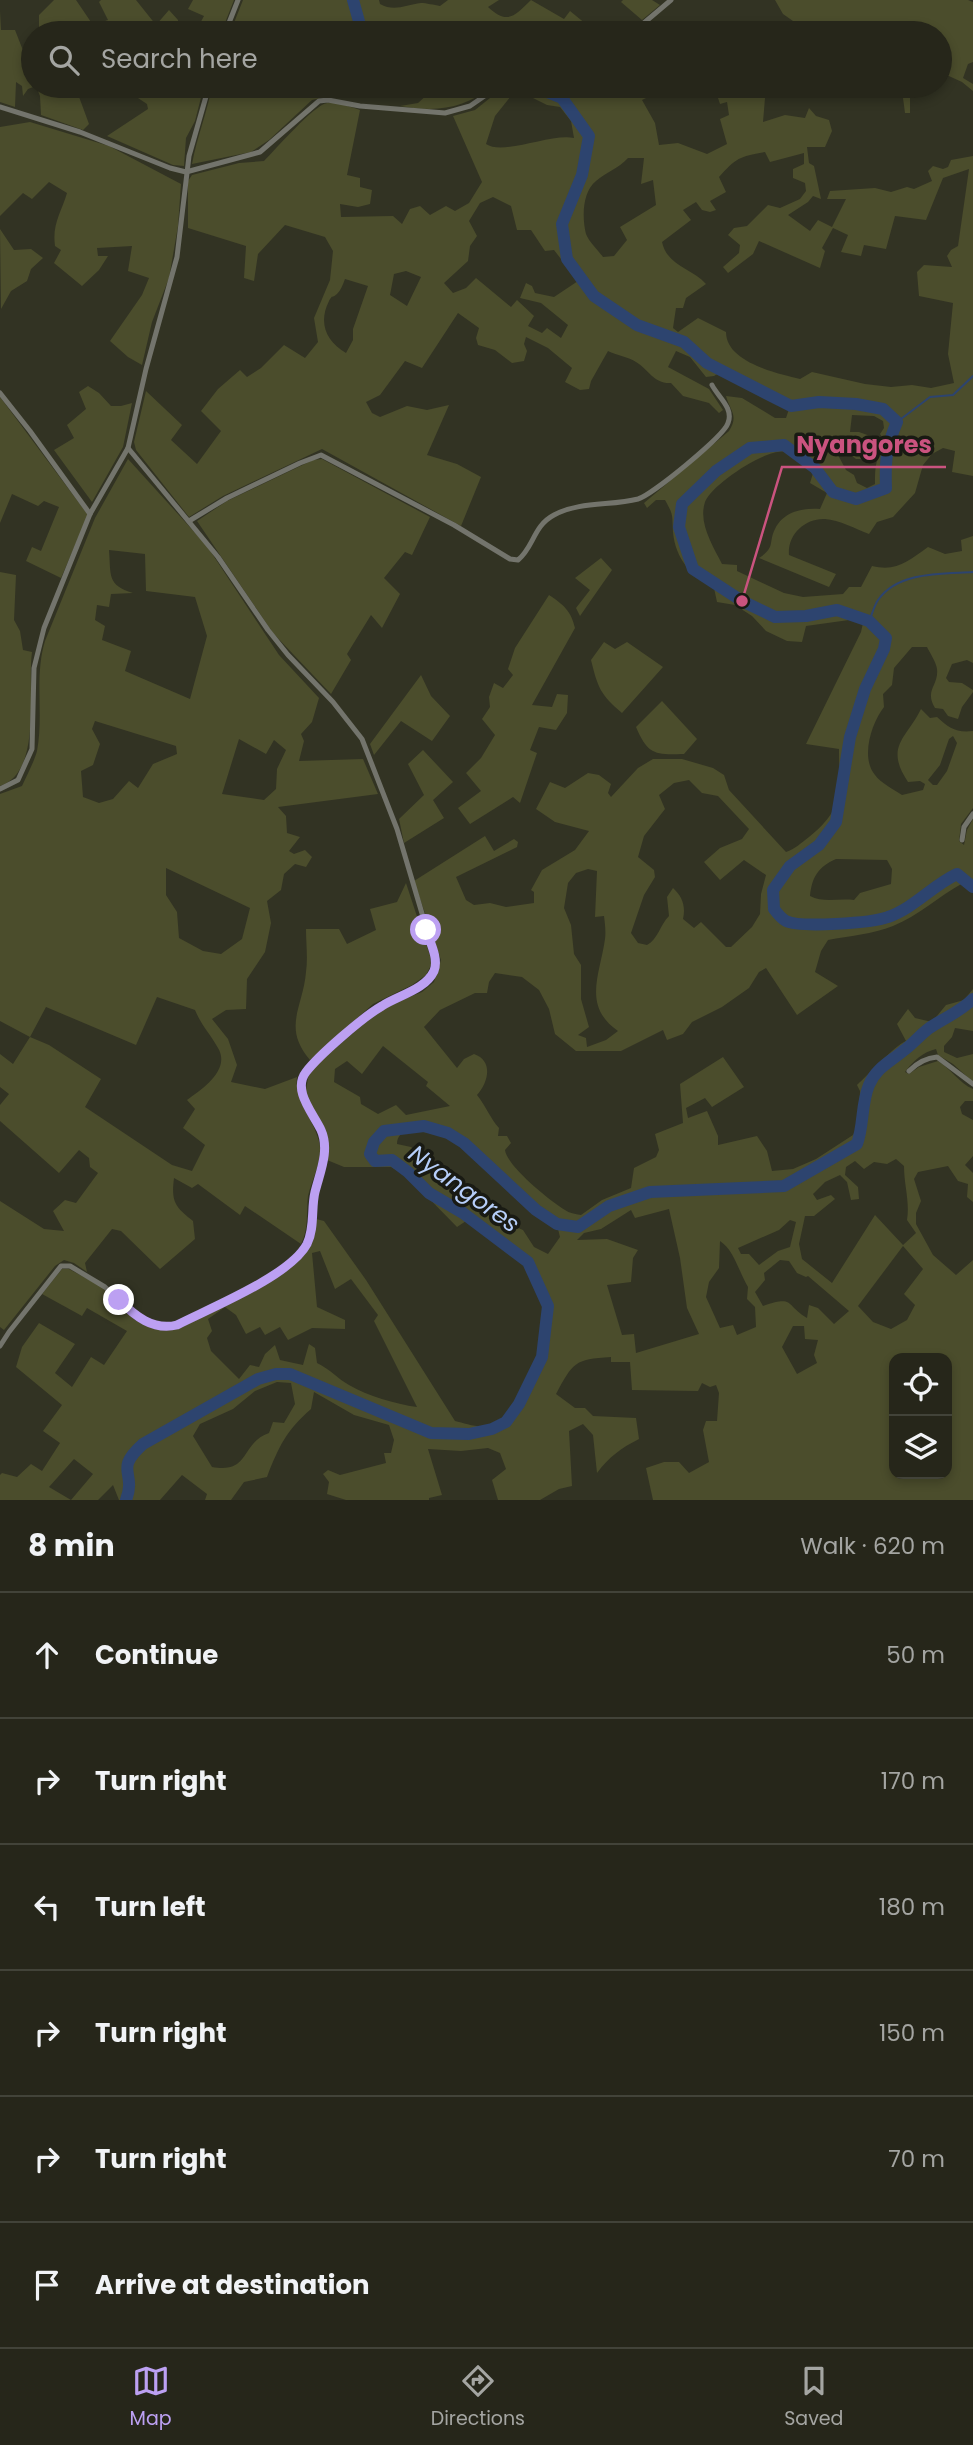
<!DOCTYPE html>
<html lang="en">
<head>
<meta charset="utf-8">
<style>
	body { margin:0; font-family:Poppins,sans-serif; background:#2e2e23; color:#f1f3f6 }
	.controls { position:absolute; right:21px; bottom:21px; display:grid; overflow:hidden; border-radius:14px; box-shadow:0 4px 10px #0003 }
	.controls button { width:63px; height:63px; display:grid; place-items:center; padding:0; border:0; border-bottom:2px solid #424339; background:#26261a; color:#f1f3f6; font:35px sans-serif }
	.stop { position:absolute; width:21px; height:21px; margin:-16px; border:5px solid #bca0f2; border-radius:50%; background:#fff }
	.stop.end { background:#bca0f2; border-color:#fff; box-shadow:0 2px 7px #0008 }
	.list { margin:0; padding:0; list-style:none }
	h2 { display:flex; justify-content:space-between; align-items:center; height:91px; margin:0; padding:0 28px; font-size:30px }
	h2 small { font-size:23px; font-weight:400; color:#a4a5a2 }
	.list li { display:grid; grid-template-columns:46px 1fr auto; gap:21px; align-items:center; box-sizing:border-box; height:126px; padding:0 28px; border-top:2px solid #424339 }
	.list b { display:block; font-size:26px; white-space:nowrap }
	.list em { font-size:23px; font-style:normal; color:#a4a5a2 }
	.icon { flex:none; width:38px; height:38px; fill:none; stroke:currentColor; stroke-width:2; stroke-linecap:round; stroke-linejoin:round }
	.map { position:relative; flex:none; width:973px; height:1500px; overflow:hidden }
	.search { position:absolute; background:#26261a; box-shadow:0 4px 10px #0003; left:21px; right:21px; top:21px; height:77px; display:flex; align-items:center; gap:18px; box-sizing:border-box; padding:0 24px; border-radius:38px; color:#a4a5a2; font-size:26px }
	.sheet { height:847px; background:#26261a }
	nav { display:flex; justify-content:space-around; align-items:center; box-sizing:border-box; height:98px; border-top:2px solid #424339; background:#26261a; font-size:19px; color:#a4a5a2 }
	nav a { display:grid; justify-items:center; gap:4px }
	nav .on { color:#bca0f2 }
	.map>svg:first-child { display:block }
	.green { fill:#4b4d2c; fill-rule:evenodd }
	.lines { fill:none; stroke-linecap:round; stroke-linejoin:round }
	.stream { stroke:#2d446f; stroke-width:2 }
	.river { stroke:#2d446f; stroke-width:12 }
	.minor { stroke:#73746c; stroke-width:5 }
	.route { stroke:#bca0f2; stroke-width:9 }
	.labels { text-anchor:middle; stroke-width:7; stroke-linejoin:round; paint-order:stroke }
	.water-label { font-size:24px; font-style:italic; fill:#b6cef9; stroke:#191a13 }
	.leader { fill:none; stroke:#ca537f; stroke-width:2.5 }
	.callout-dot { fill:#ca537f; stroke:#191a13; stroke-width:2.5 }
	.callout-label { font-size:24px; text-anchor:middle; font-weight:bold; fill:#ca537f; stroke:#191a13; stroke-width:7; stroke-linejoin:round; paint-order:stroke }
</style>
</head>
<body>
<div class="map">
<svg width="973" height="1500" viewBox="0 0 973 1500">
	<rect width="100%" height="100%" fill="#323323"/>
	<g class="green">
		<path d="M54 0H76L93 25 108 20 99 2 101 0H136L156 25 169 10 178 20V33H42L39 28V15Z"/>
		<path d="M193 0H234L221 33H181L196 31 204 16 188 9Z"/>
		<path d="M243 0H379L380 4C394 12 406 5 421 3 426 3 434 5 440 6L448 0H499L488 7C508 26 515 15 531 0L564 19 570 11 597 33H230Z"/>
		<path d="M623 0H652L660 5 642 20 621 2Z"/>
		<path d="M775 0H968L973 2V62L968 64 963 78 973 84V91L962 82 940 72V33H794L793 21 783 14Z"/>
		<path d="M0 11 1 30H15L24 53 33 51V86H70L73 93 78 94 89 124 83 130 41 115 40 96 36 86 28 89 23 96 22 86 16 82 15 107 0 102Z"/>
		<path d="M127 86H204L195 121 186 138 184 166 173 165 107 136 148 109 147 104 132 94Z"/>
		<path d="M212 86H327L326 90 331 96 312 100 269 140 251 152 192 164C197 137 207 113 212 86Z"/>
		<path d="M427 86H495C462 108 440 113 400 106L418 103 429 93Z"/>
		<path d="M505 86H659L662 90 642 100 655 123 659 145 678 143 707 154 727 144 720 119 729 115 727 102 720 104 715 89 725 86H766L763 122 785 115 805 118 809 108 816 116 829 120 832 131 825 147H807L809 163 814 166 821 199 813 196 808 202 788 215 810 231 818 220 832 227 846 199H827L830 191 875 188 891 192 907 187 914 189 932 181 928 171 933 166 943 169 948 167 951 160 973 156V476L952 472 955 451 943 448 932 454 923 465 915 493 893 517 877 522 869 534C856 529 839 520 825 519 805 518 787 535 789 555L836 574 829 587 759 558C776 547 768 543 775 529 784 511 803 508 820 509L827 493 810 483 814 470C806 464 796 454 786 452 768 447 712 484 705 502 698 523 713 546 722 564L737 565V571L784 593 803 597 843 594 849 587H861L872 566C897 572 908 561 928 547L945 554 962 551 961 540 973 536V663L967 660 952 664 946 678 949 682 962 683 973 690V692L962 707 958 719 948 716 943 709 935 708C924 690 939 686 937 669 936 662 930 653 927 647H912L894 668 892 685 883 694 884 707C872 722 860 757 875 775 881 783 893 789 902 795L923 790 925 784 920 781 908 782C884 746 907 738 921 709L930 718 937 717C949 728 956 733 973 731V808L961 824 959 841 964 845 967 830 973 819V891L963 883C939 896 918 916 893 926 873 934 849 936 828 940L821 951 815 972 838 986 797 1015 766 968 759 972 749 988 722 1007 692 1022 683 1034 667 1040 663 1030 621 1051H576L555 1034 549 1009 539 990 522 977 495 973 489 982 487 993H475L440 1010 424 1027 457 1068 464 1059 474 1054C494 1061 488 1083 477 1095 486 1106 490 1118 499 1128L498 1136H507L511 1143 505 1150C507 1166 549 1200 565 1210 569 1213 575 1214 581 1215L602 1200 631 1188 634 1168 656 1157 659 1150 655 1134 683 1123 680 1084 723 1057 744 1087 712 1107 705 1098 686 1108 688 1118 707 1111 718 1136V1145L757 1136 767 1151 772 1171 793 1169 816 1159 853 1135 859 1123 860 1091 857 1085C870 1073 893 1047 906 1041L897 1024 908 1009 915 1018 932 1022 946 1005 964 1000 973 989V1031L955 1028 952 1037 944 1046V1052L957 1058 973 1054V1082L953 1064 938 1055 936 1049C923 1052 913 1061 905 1072L909 1074 919 1067 938 1061C951 1069 959 1083 973 1089V1101H965L960 1107 962 1114 973 1120V1156L965 1165 973 1173V1202L967 1197 968 1184 958 1181 948 1166 918 1172 914 1179 921 1201 916 1213V1224L933 1255 956 1275 973 1260V1500H653L646 1468 664 1462H679L689 1473 709 1462 703 1430 706 1421H717L719 1393 716 1385 710 1387 702 1383 698 1391 632 1390 630 1362H611V1357C574 1359 573 1363 556 1394L575 1408H585L593 1416 636 1418 639 1439C621 1448 609 1457 597 1473L593 1435 583 1424 569 1431 572 1486 559 1489 540 1500H498L492 1480 506 1469 500 1453 488 1448 461 1451 428 1449 442 1495 429 1498V1500H346L327 1494 329 1482 323 1474 328 1470 340 1475 386 1463 384 1453H391L394 1440 389 1425 354 1415 314 1392 311 1409C286 1431 279 1446 267 1477L244 1482 231 1500H205L207 1494 182 1475 160 1500H119L113 1485 98 1500H0V1475L2 1473 17 1477 31 1464 42 1471 60 1443 43 1431 62 1405 16 1367 22 1347 39 1323 75 1344 55 1373 72 1387 91 1357 104 1365 127 1331 87 1308 82 1316 42 1294 62 1269H69L104 1288 135 1320 147 1326 162 1330 182 1327 268 1283 304 1255 312 1244 316 1219 324 1221 366 1280 455 1421C464 1423 477 1428 486 1426 505 1422 515 1405 523 1389 539 1358 553 1321 538 1286 527 1260 495 1241 473 1223L466 1221 457 1227 408 1177 391 1167H344L327 1160C333 1125 314 1123 305 1095L309 1073 324 1058 373 1016 394 1003 422 992 434 982 441 960 414 881 485 836 494 851 514 839 518 842 517 847 456 877 466 900 474 905 490 903 506 907 534 903V892L531 890 542 870 575 850 589 831 555 822 536 809 550 782 565 788 588 773 599 775 611 784 608 793 611 797 638 768 653 759H682L713 768 724 775 729 790 786 852C795 849 801 843 809 837 845 808 839 791 839 749L806 744 861 632 863 623 849 620 806 626 802 642 787 641 766 631 752 616 735 605 717 602 714 588C692 578 675 558 673 532 672 515 674 516 665 500H656L647 508 644 503 729 431C739 415 730 411 726 396L742 398 775 418H786L789 409 719 373 714 376 706 377 690 357 676 351 668 367 709 389 723 410 719 413 709 403 683 396 671 383C654 384 649 370 636 362 629 357 616 355 608 351L591 381 589 389 580 390 565 382 572 368 548 348 526 337 524 344 527 351 524 361 512 363 495 350 478 345 476 338 479 328 458 313 422 368 405 361 380 395 366 402 372 413 380 417 407 406 427 410 449 405 427 455 457 464 481 477 461 526 322 449 223 496 189 517 136 450 134 442 146 391 182 425 171 440 197 464 221 431 201 411 218 389 240 370 247 377 261 368 284 345 305 358 318 342 314 318 330 280 333 251 325 237 285 225 258 254 254 281 244 278 246 246 188 228V181L192 175 239 163 264 161C275 150 314 105 327 103 337 102 350 107 360 110L347 175 360 178V187L372 190 370 204 358 207 340 204 341 217 393 216 402 224 410 209 420 206 430 215 446 206 455 211 469 203 482 182 453 116 475 110ZM525 94 547 105 560 107 571 121 574 138C551 133 503 156 486 144L495 116 511 96ZM765 152 770 162 804 153V164L793 169V178L805 183 806 191 800 199 780 208 768 205 747 226 734 228 728 235 740 245 739 253 723 267 728 273 753 254 759 241 820 268 825 251 822 248 833 228 848 235 841 252 861 256 864 245 886 249 895 216 926 220 943 178 969 169 958 246 951 250 947 256 952 267 924 265 917 272 919 296 953 303 948 354 954 383 931 388 912 385 891 387 865 384 812 372 800 379C776 373 726 362 726 332L698 318 678 332 673 328 676 308H683L686 298 706 284C692 268 667 266 662 242L691 220 683 210 696 202 702 210 710 212 716 210 710 201 726 192 719 177C736 158 740 156 765 152ZM628 158H644L641 184 653 180 656 205 620 227 627 240 614 256 603 257C598 250 589 242 586 234 582 218 582 192 596 181 606 172 618 169 628 158ZM493 197 511 206 517 230H531L545 251 554 250 578 281 554 297 535 293 532 286 526 283 520 298 541 303 568 325 561 338 547 328 542 333 528 326 534 316 517 300 511 307 476 278 466 288 453 293 444 283 468 261 470 246 477 236 469 221 480 203ZM406 271 421 277 407 306 390 295 394 274ZM345 279 368 286 353 329V340L346 353C326 341 318 323 329 301 333 294 331 299 337 294 341 290 343 284 345 279ZM852 415 874 416 883 421 884 428 880 434C888 444 881 450 877 461 875 467 875 476 875 484L867 488 857 483 854 475 846 470 838 455 843 449 856 459H862L873 437 859 432H850ZM953 736 957 743 947 771 937 785H933L928 780 940 765 949 739ZM689 780 702 793 718 796 749 829 742 839 720 848 704 862 720 880 744 860 766 875 761 894 760 914 752 927 731 947H726L701 922 694 928 683 919C686 906 682 896 673 888L667 897 669 916C660 925 658 939 647 945L638 943 631 933 644 895 655 877 654 870 638 857 644 836 665 809 659 795 674 783ZM836 859 887 860 892 869 891 884 860 893 854 900C839 898 823 903 810 896 812 877 818 867 836 859ZM588 869 597 871 595 917 604 916C605 924 606 932 605 939 600 975 582 1006 618 1031L606 1040 587 1047 586 1038 578 1035 589 1027 581 999V965L574 954 571 925 564 908 568 883 576 873ZM383 1046 428 1082 426 1086 450 1106 406 1115 396 1105 378 1114 361 1104 360 1097 334 1082 335 1069 347 1061 362 1074ZM409 1131C478 1130 503 1201 558 1229L560 1237 548 1254 534 1247 523 1230 509 1224 494 1208 435 1173 424 1158 411 1147 397 1144C397 1136 401 1133 409 1131ZM896 1159 904 1166C904 1185 910 1202 907 1220L916 1233 903 1245 875 1215 832 1283 802 1259 799 1244 805 1216H814L835 1199 831 1195 817 1200 813 1194 825 1182 840 1175 847 1182 851 1200 859 1199 858 1187 845 1175 846 1167 855 1161 864 1169 874 1162 887 1164ZM669 1209 680 1258 687 1308 699 1334 636 1353 634 1334 622 1335 607 1285 631 1282 633 1258 638 1250 607 1239 577 1240 584 1233 601 1229 631 1210 635 1218ZM790 1220 796 1222 790 1247 778 1251 759 1265 749 1254H741L738 1248 779 1230ZM720 1241C734 1250 739 1272 748 1287L747 1299 755 1307 756 1327 737 1335 733 1325 720 1328 706 1297 709 1282 719 1268ZM903 1246 923 1269 904 1294 915 1305 907 1320 891 1329 873 1322 858 1306ZM320 1251 335 1289 351 1279 378 1315 374 1321 417 1407C395 1404 368 1396 349 1385 338 1379 330 1369 317 1363L315 1348 309 1344 303 1365 280 1360 275 1345 265 1354 259 1367 250 1365 239 1379 211 1351 207 1338 212 1331 208 1319 225 1307 236 1315 246 1334 260 1327 265 1335 280 1327 288 1340 312 1328 345 1329V1320L317 1307 312 1253ZM780 1260 789 1261 797 1273 806 1277 808 1276 849 1311 834 1324 818 1308 809 1305 807 1318C785 1305 795 1295 763 1306L755 1292 765 1280 764 1273ZM793 1326H804L805 1339 818 1340 814 1355 817 1363 797 1374 782 1347ZM894 1358H947V1474H894ZM277 1382 291 1383 295 1404 284 1423 273 1422 269 1433C240 1443 251 1474 212 1467L193 1436 200 1424 233 1409 255 1391ZM74 1459 93 1474 71 1500 49 1487Z"/>
		<path d="M880 86H910V113H905L903 98 883 93Z"/>
		<path d="M30 122 109 146 181 184 178 226 169 278 152 322 142 365 128 357 110 341 142 295 149 278 128 271 132 246 97 248 98 256H108L99 270 82 286 54 263 61 250 55 246C52 224 61 213 67 193L49 182 32 199 23 193 0 216V127Z"/>
		<path d="M0 229 14 250 31 249 43 258 31 269 27 281 11 291 1 309Z"/>
		<path d="M88 386 99 393 111 406H121L132 403 123 447 92 502 54 450 74 438 67 425 86 409 79 392Z"/>
		<path d="M0 397 88 515 61 578 26 561 32 547 41 551 59 507 44 501 38 506 12 494 0 523Z"/>
		<path d="M128 459 207 546 279 655 319 698 312 722 301 734 304 741 299 761 363 759 378 794 278 807 286 816 287 833 300 837 289 851 294 854 305 850 312 857 306 867 295 864 284 874 281 890 267 901 271 923 265 952 247 979 246 1009 226 1010 212 1019 228 1039 237 1065 231 1082 265 1089 297 1077C294 1099 312 1117 318 1138 325 1157 312 1178 308 1196 306 1213 309 1228 301 1244L245 1206 240 1215 198 1184 192 1188 174 1178C171 1202 175 1207 193 1221L195 1239 160 1269 121 1231 112 1229 85 1263 87 1272 74 1263 64 1260 55 1266 4 1330 0 1327V1201L44 1229 64 1231 53 1211 65 1200 76 1203 98 1173 90 1167 89 1158 79 1150 59 1173 0 1121V1105L9 1094 0 1087V1054L13 1064 30 1037 0 1021V794L22 786C27 775 34 762 37 751 44 714 34 677 45 641L95 518ZM109 550 145 554 146 591 195 597 207 636 190 699 125 671 131 651 102 640 105 626 95 620 97 605 109 607 111 594 133 593C107 585 111 576 109 550ZM95 721 176 746 177 754 153 764 138 788 129 781 113 799 99 803 83 797 81 771 93 765 100 744 92 729ZM239 739 266 754 274 740 286 750 277 769 276 789 264 800 222 794ZM166 868 250 908 242 939 221 954 203 951 179 938 177 912 166 895ZM157 997 195 1010C201 1025 211 1035 218 1048 231 1070 202 1089 187 1100L195 1109 183 1128 205 1145 192 1171 172 1165 85 1107 101 1079 49 1045 30 1037 46 1007 136 1045Z"/>
		<path d="M322 459 430 517 412 555 405 552 384 578 400 594 382 628 371 615 347 654 351 660 331 694 273 633 197 521 227 501 313 460Z"/>
		<path d="M601 558 612 570 580 616 576 608 590 590 575 578Z"/>
		<path d="M0 572 16 575 14 620 20 631 23 650 32 652C27 688 43 772 0 786Z"/>
		<path d="M549 595C564 605 571 611 575 628L532 705 552 707 557 694 568 695 567 713 556 730 539 727 530 750 537 753 520 803 513 797 470 824 458 808 481 791 466 773 481 758 495 735 482 719 490 707 489 697 494 683 503 688 513 675 508 669 515 648Z"/>
		<path d="M604 642 615 649 627 642 663 667 622 713C600 694 598 688 591 660Z"/>
		<path d="M421 675 431 696 450 716 432 741 401 721 374 755 370 744Z"/>
		<path d="M662 701 697 739 684 754C655 755 648 755 636 727Z"/>
		<path d="M423 750 453 782 433 800 444 818 404 843 399 819 424 795 408 764Z"/>
		<path d="M406 883 430 956 431 965 426 975 412 985 373 1004 310 1060C282 1027 303 1008 306 972 308 958 306 943 306 929H339L347 944 376 930 370 909 397 902Z"/>
	</g>
	<g class="lines">
		<g class="stream">
			<path d="M897 422 930 397 953 395 973 376"/>
			<path d="M869 621C872 615 874 606 878 600 898 571 942 574 973 572"/>
		</g>
		<g class="river">
			<path d="M353 0 362 32 433 31 440 33"/>
			<path d="M532 86 562 98 589 136 582 175 562 224 567 259 594 296 637 325 684 342 707 363 791 406 819 402 856 404 883 409 897 422C886 447 885 462 886 488L856 499 833 492 815 468 784 445 750 448 716 471 682 504 679 527 693 569 742 601 775 617 806 616 837 610 869 621 886 638 884 649 865 689 850 737 836 822 819 845 790 866 773 890 774 909C777 913 782 919 786 921 800 928 872 923 888 917 914 908 933 885 957 874L973 887"/>
			<path d="M126 1500C137 1471 113 1471 143 1444L258 1379 276 1374H290L431 1433 469 1434 492 1429 506 1422 519 1404 542 1357 548 1306 528 1262 463 1213 429 1193 408 1172 392 1160 375 1161 370 1154 374 1142 384 1131 424 1126 448 1133 464 1143 536 1210 557 1224 578 1227 609 1206 650 1192 784 1186 857 1144C864 1125 861 1104 869 1085 876 1068 890 1062 903 1051 912 1045 919 1036 928 1029 943 1018 959 1013 973 999"/>
		</g>
		<g class="minor">
			<path d="M225 33 238 0"/>
			<path d="M632 33 671 0"/>
			<path d="M0 107 80 132 170 168 186 172 260 152 319 101 328 100 360 106 445 113 470 106 499 86"/>
			<path d="M0 393 30 431 90 514"/>
			<path d="M189 521 227 498 300 463 321 455 454 525 510 559 518 560C534 547 533 526 554 515 580 501 611 506 638 499 652 495 724 436 728 423 734 408 718 397 712 385"/>
			<path d="M0 789 18 780 32 749 34 668 44 628 90 514 128 448"/>
			<path d="M962 840 964 827 973 814"/>
			<path d="M909 1071C917 1063 925 1058 937 1057L973 1084"/>
			<path d="M0 1346 9 1332 61 1266H70L105 1287 139 1318 158 1325 170 1326C199 1319 290 1270 306 1246 315 1231 311 1210 314 1194 318 1175 328 1155 324 1137 319 1117 291 1095 305 1074 316 1057 367 1014 385 1004 403 993 425 989 435 968L434 954 397 829 362 739 333 702 288 655 268 630 218 557 128 448 146 369 177 257 189 156 209 86"/>
		</g>
	</g>
	<g class="lines">
		<path class="route" d="M119 1300C135 1316 153 1331 177 1325 210 1308 290 1276 307 1244 315 1228 311 1208 315 1192 320 1172 330 1150 321 1130 313 1113 292 1090 306 1072 319 1055 363 1017 382 1006 399 995 425 990 434 971 439 959 430 942 426 930"/>
	</g>
	<g class="labels">
		<g class="water-label">
			<text transform="translate(464 1189) rotate(36)" y="8">Nyangores</text>
		</g>
	</g>
	<path class="leader" d="M742 601L782 467H946"/>
	<circle class="callout-dot" cx="742" cy="601" r="7"/>
	<g class="callout-label">
		<text x="864" y="453">Nyangores</text>
	</g>
</svg>
<div class="controls">
<button><svg class="icon" aria-label="locate" viewBox="0 0 24 24"><circle cx="12" cy="12" r="6"/><path d="M12 2v4M12 18v4M2 12h4M18 12h4"/></svg></button>
<button><svg class="icon" aria-label="layers" viewBox="0 0 24 24"><path d="M12 4l9 5-9 5-9-5zM3 14l9 5 9-5"/></svg></button>
</div>
<div class="stop" style="left:426px;top:930px"></div>
<div class="stop end" style="left:119px;top:1300px"></div>
<div class="search"><svg class="icon" aria-label="search" viewBox="0 0 24 24"><circle cx="10" cy="10" r="6"/><path d="M15 15l6 6"/></svg>Search here</div>
</div>
<section class="sheet">
<h2>8 min<small>Walk · 620 m</small></h2>
<ul class="list">
<li><svg class="icon" aria-label="ahead" viewBox="0 0 24 24"><path d="M12 20V5M6 11l6-6 6 6"/></svg><div><b>Continue</b></div><em>50 m</em></li>
<li><svg class="icon" aria-label="right" viewBox="0 0 24 24"><path d="M7 20v-9h11M14 6l5 5-5 5"/></svg><div><b>Turn right</b></div><em>170 m</em></li>
<li><svg class="icon" aria-label="left" viewBox="0 0 24 24"><path d="M17 20v-9H6M10 6l-5 5 5 5"/></svg><div><b>Turn left</b></div><em>180 m</em></li>
<li><svg class="icon" aria-label="right" viewBox="0 0 24 24"><path d="M7 20v-9h11M14 6l5 5-5 5"/></svg><div><b>Turn right</b></div><em>150 m</em></li>
<li><svg class="icon" aria-label="right" viewBox="0 0 24 24"><path d="M7 20v-9h11M14 6l5 5-5 5"/></svg><div><b>Turn right</b></div><em>70 m</em></li>
<li><svg class="icon" aria-label="arrive" viewBox="0 0 24 24"><path d="M6 21V4h12l-3 4 3 4H6"/></svg><div><b>Arrive at destination</b></div></li>
</ul>
</section>
<nav>
<a class="on"><svg class="icon" aria-label="map" viewBox="0 0 24 24"><path d="M3 6l6-2 6 2 6-2v14l-6 2-6-2-6 2zM9 4v14M15 6v14"/></svg>Map</a>
<a><svg class="icon" aria-label="directions" viewBox="0 0 24 24"><path d="M12 3l9 9-9 9-9-9zM9 14v-3h6M13 9l2 2-2 2"/></svg>Directions</a>
<a><svg class="icon" aria-label="saved" viewBox="0 0 24 24"><path d="M7 4h10v16l-5-4-5 4z"/></svg>Saved</a>
</nav>
</body>
</html>
